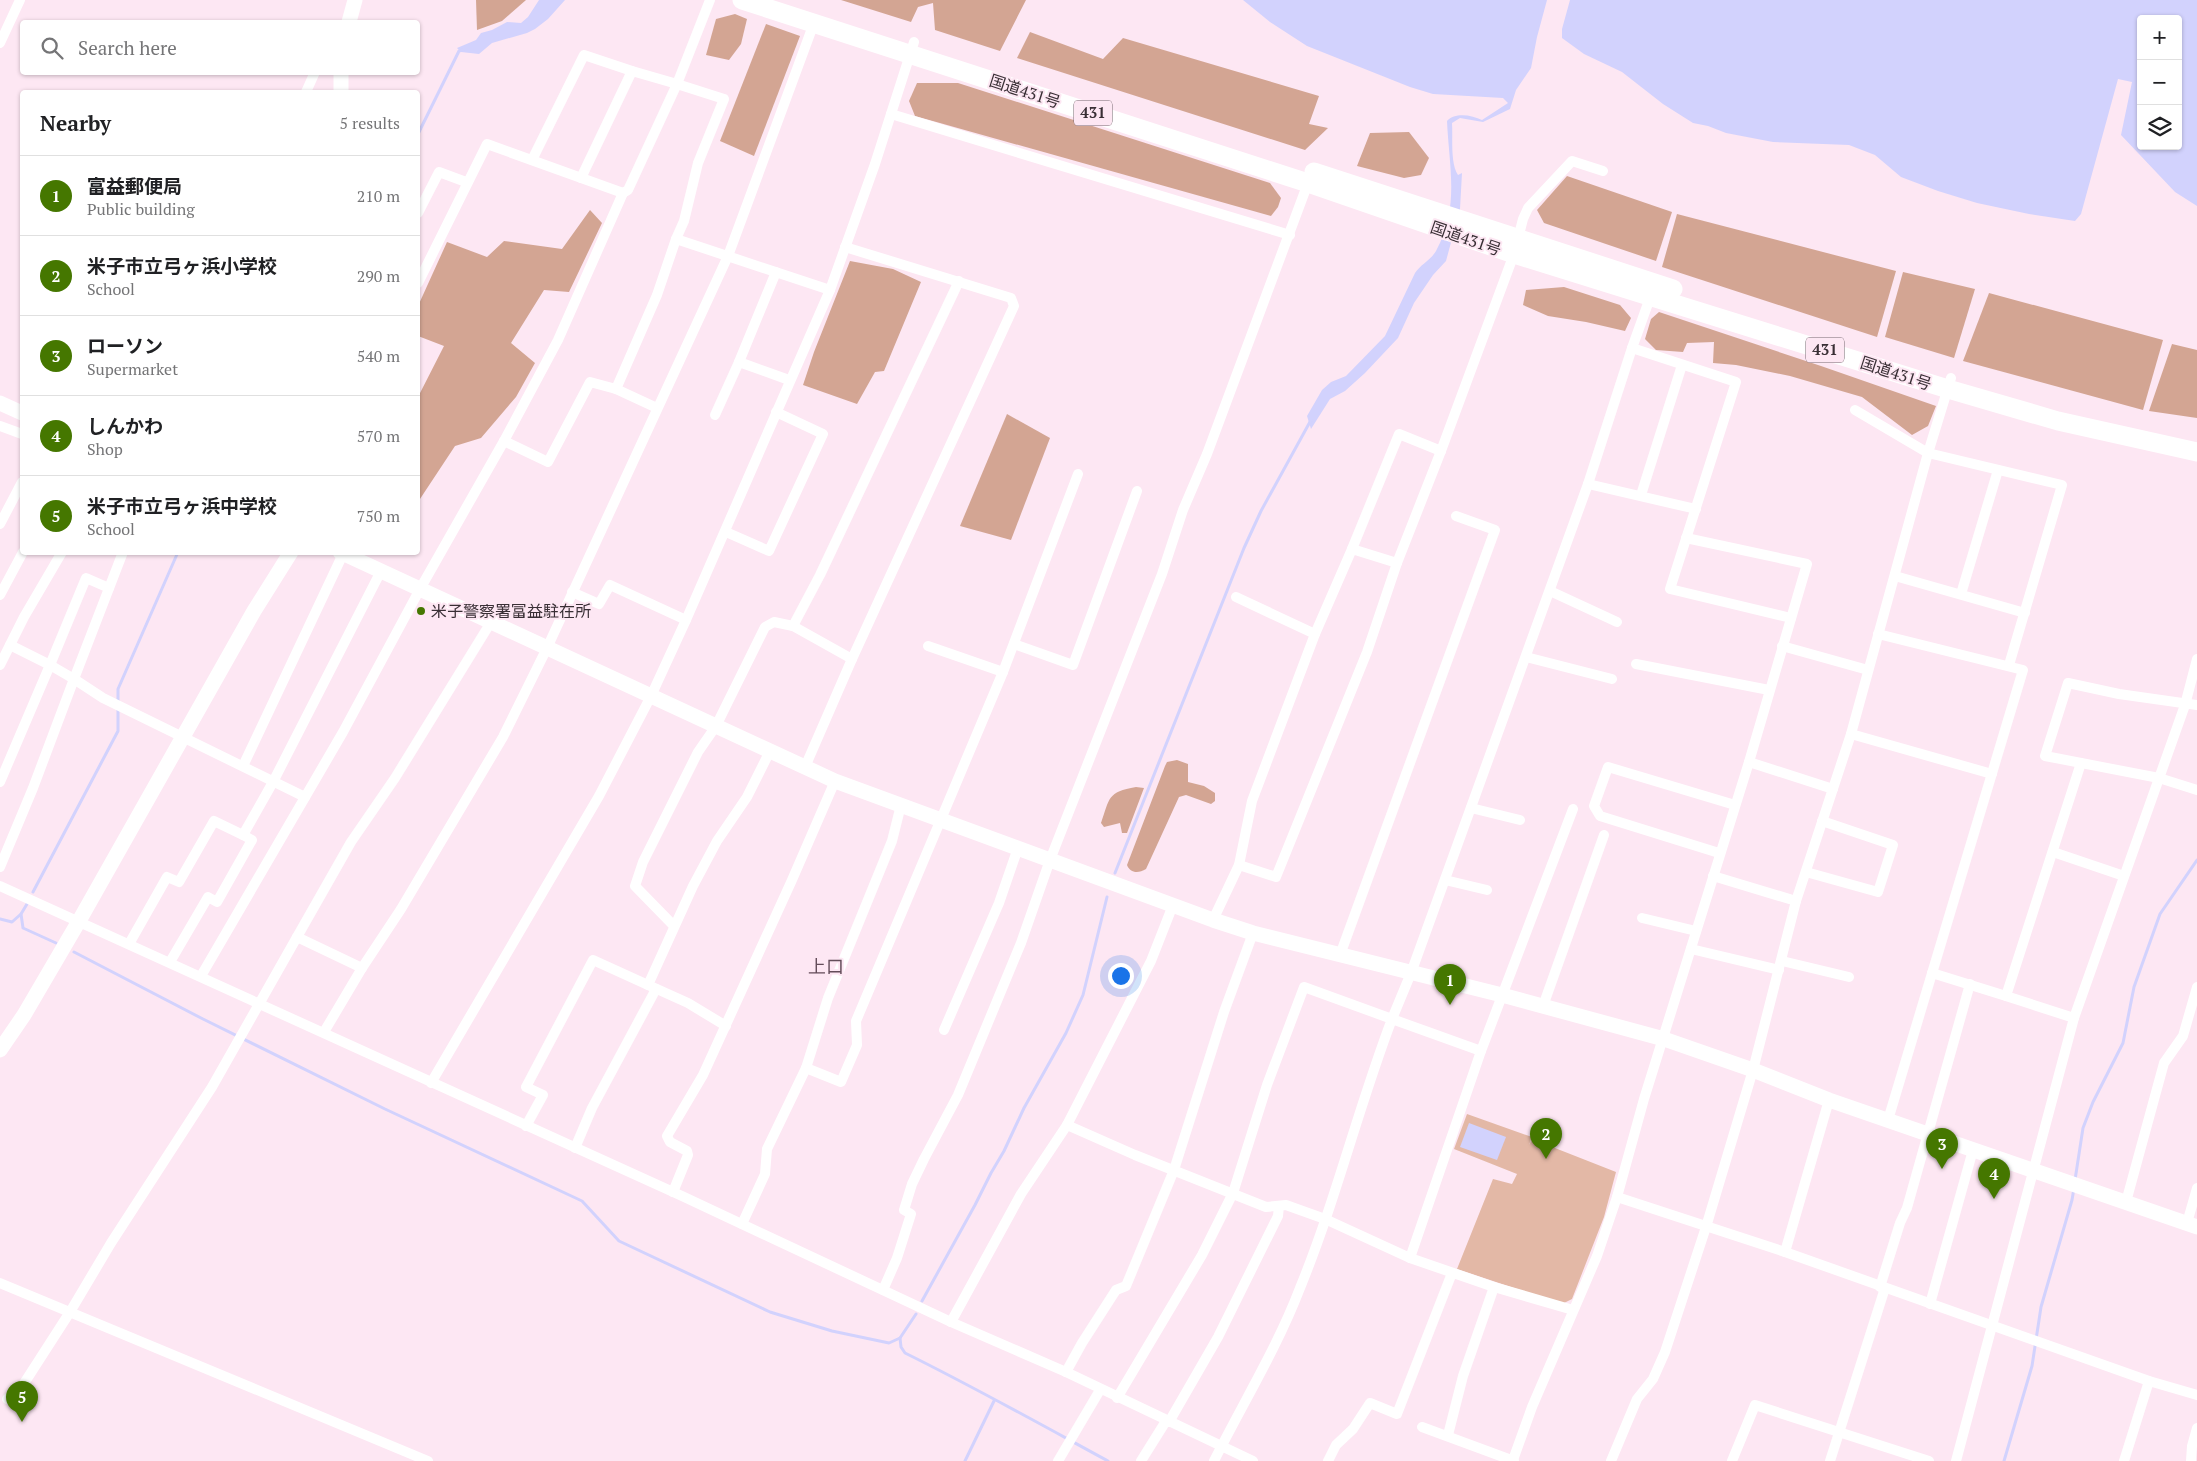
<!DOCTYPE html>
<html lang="en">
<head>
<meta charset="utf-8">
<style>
	body { margin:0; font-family:"PT Serif","Noto Sans JP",serif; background:#f6f6f6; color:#202124 }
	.controls { position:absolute; right:15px; top:15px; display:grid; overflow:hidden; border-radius:5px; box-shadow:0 1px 4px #0004 }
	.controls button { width:45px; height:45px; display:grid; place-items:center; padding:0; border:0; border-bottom:1px solid #e0e0e0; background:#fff; color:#202124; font:25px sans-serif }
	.you { position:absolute; left:1120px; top:975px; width:18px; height:18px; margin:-12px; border:4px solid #fff; border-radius:50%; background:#1a73e8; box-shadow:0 0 0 8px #1a73e833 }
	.badge { display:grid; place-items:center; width:32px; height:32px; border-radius:50%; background:#457700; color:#fff; font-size:16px; font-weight:700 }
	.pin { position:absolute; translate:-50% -41px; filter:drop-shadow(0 1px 2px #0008) }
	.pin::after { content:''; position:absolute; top:26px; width:18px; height:15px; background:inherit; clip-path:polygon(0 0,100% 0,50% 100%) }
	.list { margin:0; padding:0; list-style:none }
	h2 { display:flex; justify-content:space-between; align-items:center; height:65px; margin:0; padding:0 20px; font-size:21px }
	h2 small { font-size:16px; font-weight:400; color:#757577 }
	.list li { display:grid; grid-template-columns:32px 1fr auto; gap:15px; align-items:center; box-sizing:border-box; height:80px; padding:0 20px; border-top:1px solid #e0e0e0 }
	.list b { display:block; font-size:19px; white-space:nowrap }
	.list p { margin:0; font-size:16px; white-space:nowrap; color:#757577 }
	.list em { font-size:16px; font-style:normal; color:#757577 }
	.icon { flex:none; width:28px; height:28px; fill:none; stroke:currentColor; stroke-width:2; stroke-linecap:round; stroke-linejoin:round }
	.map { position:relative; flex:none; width:2197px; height:1461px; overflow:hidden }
	.search { position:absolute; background:#fff; box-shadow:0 1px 4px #0004; left:20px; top:20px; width:400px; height:55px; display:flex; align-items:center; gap:12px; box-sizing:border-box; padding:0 18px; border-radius:5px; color:#757577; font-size:19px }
	.panel { position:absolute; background:#fff; box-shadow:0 1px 4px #0004; left:20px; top:90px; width:400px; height:465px; border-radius:5px }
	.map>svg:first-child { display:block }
	.green { fill:#e3b8a6 }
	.forest { fill:#d3a593 }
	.water { fill:#d2d2fd; fill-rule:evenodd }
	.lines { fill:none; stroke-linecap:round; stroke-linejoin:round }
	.stream { stroke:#d2d2fd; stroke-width:3 }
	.street { stroke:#fff; stroke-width:10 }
	.secondary { stroke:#fff; stroke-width:15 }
	.highway { stroke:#fff; stroke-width:19 }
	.poi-dot { fill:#457700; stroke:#fde7f3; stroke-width:2 }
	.labels { text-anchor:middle; stroke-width:4; stroke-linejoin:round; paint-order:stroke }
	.shield { fill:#fde7f3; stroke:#74666e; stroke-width:1 }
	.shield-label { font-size:15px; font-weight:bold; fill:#392f35 }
	.street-label { font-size:16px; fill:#392f35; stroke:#fde7f3 }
	.poi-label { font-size:16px; fill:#392f35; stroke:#fde7f3; text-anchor:start }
	.neighbourhood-label { font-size:18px; fill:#644d5a; stroke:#fde7f3 }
</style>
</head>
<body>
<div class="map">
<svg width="2197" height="1461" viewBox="0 0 2197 1461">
	<rect width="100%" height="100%" fill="#fde7f3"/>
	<path class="green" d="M1467 1114 1532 1137 1529 1145 1532 1139 1616 1172 1604 1217 1572 1299 1562 1304 1457 1269 1493 1179 1512 1184 1517 1174 1454 1149Z"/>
	<g class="forest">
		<path d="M476 0H526L502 21 477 30Z"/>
		<path d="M841 0H1026L1000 51 935 30 933 3 918 7 911 22Z"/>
		<path d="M735 14 747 19 741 44 729 60 706 55 716 19Z"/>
		<path d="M766 24 800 36 754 156 720 141Z"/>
		<path d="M1030 32 1103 59 1123 38 1319 96 1309 124 1328 128 1305 150 1017 58Z"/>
		<path d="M917 83H958L1270 183 1281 198 1278 207 1271 216 915 116 909 101Z"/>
		<path d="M1409 132 1429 158 1421 175 1404 178 1357 166 1370 133Z"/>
		<path d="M1567 176 1672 212 1656 261 1544 223 1537 210Z"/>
		<path d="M590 210 602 223 569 292 544 290 511 343 535 363 516 397 481 438 455 446 418 502V397L444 346 418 336V306L447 242 487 257 504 241 562 249Z"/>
		<path d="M1677 214 1896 271 1877 337 1662 267Z"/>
		<path d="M850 261 893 269 921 282 884 371 875 372 857 404 803 385 814 352Z"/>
		<path d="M1903 272 1975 289 1954 358 1885 337Z"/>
		<path d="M1564 287 1620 305 1631 318 1625 331 1586 322 1548 316 1523 305 1526 290Z"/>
		<path d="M1989 293 2163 340 2143 410 1963 361Z"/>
		<path d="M1659 312 1821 366 1936 406 1928 426 1912 435 1862 397 1790 376 1736 365 1713 363 1714 342 1687 343 1683 352 1656 350 1645 339 1651 319Z"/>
		<path d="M2172 344 2197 350V418L2149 411Z"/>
		<path d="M1007 414 1050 438 1011 540 960 526Z"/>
		<path d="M1177 760 1188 764V782L1204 786 1215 793V801L1211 804 1186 795 1179 797 1146 869C1138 874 1130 873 1127 865L1165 766 1167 762Z"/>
		<path d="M1136 787 1144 788 1127 833H1122L1120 823 1104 827 1101 823C1110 798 1107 792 1136 787Z"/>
	</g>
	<g class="water">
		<path d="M539 0H565L548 19 535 29 527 33 492 43 479 54 461 52 457 48 476 40 481 33 492 30 507 22 521 23 528 17Z"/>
		<path d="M1243 0H1547L1537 37 1531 68 1516 90 1510 109 1483 122 1460 118 1452 123C1453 137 1450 163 1458 175L1462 173 1460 209 1446 261 1433 275 1414 303 1398 338 1365 373 1345 391 1330 399 1311 429 1307 416 1322 390 1331 382 1346 376 1385 336 1415 273C1421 264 1431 260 1436 251 1460 207 1449 167 1447 121 1455 112 1472 115 1482 120L1508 103 1503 98 1433 94 1410 87 1307 46 1270 22Z"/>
		<path d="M1570 0H2197V206L2175 192 2121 135 2132 82 2118 79 2081 214 2075 221 2029 214 1977 203 1938 191 1901 177 1875 155 1849 145 1773 142 1726 133 1708 126 1693 123 1663 104 1622 72 1584 54 1562 38V29ZM2141 19H2178V146H2141Z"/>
		<path d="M1469 1123 1506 1137 1497 1160 1460 1147Z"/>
	</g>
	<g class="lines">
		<g class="stream">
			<path d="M418 134 459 51 463 50"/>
			<path d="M118 703V689L178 552"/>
			<path d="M1115 873 1244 548 1261 511 1311 420"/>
			<path d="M33 892 118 731V709"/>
			<path d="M21 914 23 928 56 943"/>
			<path d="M0 919 12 922 21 914 27 904"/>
			<path d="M74 952 203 1019 385 1109 582 1201 619 1241 770 1312 832 1331 889 1343 900 1338 916 1314"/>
			<path d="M2075 1180 2083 1128 2093 1102 2123 1043 2134 987 2160 914 2197 860"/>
			<path d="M922 1301 975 1205 991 1173 1004 1151 1024 1108 1066 1033 1083 995 1107 897"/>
			<path d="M900 1338 901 1347 905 1353C974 1387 1040 1424 1108 1461"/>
			<path d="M965 1461 994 1401"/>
			<path d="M2004 1461 2032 1366 2041 1307 2072 1200 2074 1188"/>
		</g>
		<g class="street">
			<path d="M0 43 20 0"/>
			<path d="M306 92 315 72"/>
			<path d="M891 114 1290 235"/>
			<path d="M532 160 584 55 632 71 581 178"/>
			<path d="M623 193 628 190 677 84 632 71"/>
			<path d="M418 213 439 172 466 182"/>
			<path d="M676 239 684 221 698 163 724 99 677 84 710 0"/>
			<path d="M776 272 739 362 789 380"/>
			<path d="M1651 295 1632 348 1736 382 1670 589 1791 618"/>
			<path d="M1632 348 1588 484 1696 509"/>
			<path d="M616 389 657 408"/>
			<path d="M1855 410 1928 453 2062 485 2009 665"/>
			<path d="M715 415 739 362"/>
			<path d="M0 426 22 434"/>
			<path d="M504 441 548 462 590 382 616 389 657 295 676 239 830 290"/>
			<path d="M1641 495 1682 365"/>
			<path d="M0 524 22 482"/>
			<path d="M726 532 769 551 823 434 776 412"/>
			<path d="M1352 549 1399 434 1441 451"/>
			<path d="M123 552 74 679 103 698 305 797"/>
			<path d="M1895 576 2025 613"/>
			<path d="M1550 591 1617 622"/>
			<path d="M572 592 599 604 610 585 686 620"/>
			<path d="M1961 594 1998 470"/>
			<path d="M0 595 23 552"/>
			<path d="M1236 597 1315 634"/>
			<path d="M793 626 820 575 959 281"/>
			<path d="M1878 634 2023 670 1888 1120"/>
			<path d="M1014 644 1073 665 1137 491"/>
			<path d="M10 645 50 665 86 578 109 588"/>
			<path d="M928 646 1003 672"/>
			<path d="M1782 646 1868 670"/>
			<path d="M1526 657 1612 679"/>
			<path d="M1636 664 1769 690"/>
			<path d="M0 665 24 617 62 552"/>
			<path d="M2197 705 2119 694 2068 683 2045 756 2159 778 2197 790"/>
			<path d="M1851 734 1992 774"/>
			<path d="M1749 762 1833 789"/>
			<path d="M243 766 343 554"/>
			<path d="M805 767 852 659 1014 306 1011 298 845 247"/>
			<path d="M0 782 50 665 74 679 33 788 0 867"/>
			<path d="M1471 808 1520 820"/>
			<path d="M2053 852 2124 876"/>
			<path d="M1719 853 1600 816 1594 806 1608 767 1735 805"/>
			<path d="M1239 865 1252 801 1315 634 1352 549 1397 563"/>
			<path d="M1806 872 1878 892 1893 845 1822 821"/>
			<path d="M1713 876 1796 901"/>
			<path d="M1445 880 1487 890"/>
			<path d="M0 886 682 1196 951 1322 1066 1372 1253 1461"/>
			<path d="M1173 905 1151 961 1067 1125 1135 1155 1266 1207 1286 1205 1325 1219 1410 1258 1494 1287 1573 1310"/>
			<path d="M1642 918 1696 931"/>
			<path d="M1213 920 1239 865 1276 877 1367 652 1397 563 1441 451 1514 254 1523 219 1528 208 1572 161 1603 171"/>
			<path d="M674 926 635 886 643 862 698 752 716 726 765 627 774 622 793 626 852 659"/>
			<path d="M297 937 351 842 395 778 491 622"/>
			<path d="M129 944 167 877 179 882 214 821 243 835 273 782 381 571"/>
			<path d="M1691 949 1779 970"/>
			<path d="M1340 955 1495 530 1456 516"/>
			<path d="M1782 961 1849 977"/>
			<path d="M170 962 208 897 217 902 252 840 243 835"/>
			<path d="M362 968 401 909 503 737 547 648 728 256 814 23"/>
			<path d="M1932 973 2006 996"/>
			<path d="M201 976 343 732 420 589 504 441 558 340 623 193 487 144 418 283"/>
			<path d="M1543 1006 1604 835"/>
			<path d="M2074 1018 2006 996 2081 763"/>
			<path d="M726 1026 688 1003 648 985 693 886 717 841 747 797 770 751"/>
			<path d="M944 1030 999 903 1018 848"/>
			<path d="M1481 1051 1573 809"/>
			<path d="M806 1068 828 998 892 841 901 805"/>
			<path d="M431 1083 599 796 651 696 686 620 830 290 875 164 914 42"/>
			<path d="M526 1126 543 1095 526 1087 593 960 648 985"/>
			<path d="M575 1148 592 1108 656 989"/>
			<path d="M673 1192 688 1155 687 1151 670 1142 667 1136 703 1075 792 880 835 781"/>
			<path d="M1617 1197 1785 1252 2149 1381 2197 1395"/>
			<path d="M2126 1202 2164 1063 2183 1036 2197 987"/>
			<path d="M2187 1223 2197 1188"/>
			<path d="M742 1224 765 1174 767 1149 806 1068 841 1082 857 1045 856 1021 1003 672 1078 474"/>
			<path d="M1785 1252 1829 1100"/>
			<path d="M1410 1258 1481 1051 1392 1019 1411 973 1588 484"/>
			<path d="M0 1283 428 1461"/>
			<path d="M1880 1287 1900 1223 1907 1208 1970 984"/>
			<path d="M883 1290 897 1258 911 1214 904 1210 912 1184 924 1159 958 1095 1021 943 1050 860 1162 574 1183 510 1207 454 1308 183"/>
			<path d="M1930 1304 1973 1150"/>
			<path d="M951 1322 1021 1194 1067 1125"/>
			<path d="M1066 1372 1082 1343 1116 1290 1126 1286 1174 1170 1224 1012 1253 933"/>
			<path d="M1117 1398 1202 1255 1233 1193 1267 1085 1304 987 1392 1019C1358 1108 1336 1200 1300 1288 1277 1348 1243 1403 1214 1461"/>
			<path d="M7 1399 23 1385 70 1312 111 1243 212 1087 297 937 362 968 324 1032"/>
			<path d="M1169 1422 1218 1337 1278 1216 1279 1206"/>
			<path d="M1422 1427 1514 1461"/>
			<path d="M1448 1435 1463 1376 1494 1287"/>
			<path d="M1513 1460 1532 1407 1597 1256 1617 1197 1644 1099 1749 762 1807 564 1686 538"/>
			<path d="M1058 1461 1100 1390"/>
			<path d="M1141 1461 1166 1421"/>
			<path d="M1328 1461 1336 1445 1353 1429 1370 1403 1397 1414 1452 1273"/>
			<path d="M1611 1461 1637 1399 1653 1379 1665 1352 1706 1227 1753 1070 1796 901 1851 734 1928 453 1951 378"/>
			<path d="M1732 1461 1755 1405 1929 1461"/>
			<path d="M1830 1461 1885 1288"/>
			<path d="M1956 1461 2074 1018 2185 705 2197 659"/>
			<path d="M2124 1461 2149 1381"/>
			<path d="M2191 1461 2192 1446 2197 1428"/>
		</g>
		<g class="secondary">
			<path d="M349 22 355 0"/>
			<path d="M341 72V92"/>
			<path d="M0 403 22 413"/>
			<path d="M340 552 835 781 1213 920 1253 933 1502 995 1664 1039 1753 1070 1829 1100 2197 1227"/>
			<path d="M0 1050 24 1015 79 921 254 611 291 552"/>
		</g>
		<g class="highway">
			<path d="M742 0 1308 183 1514 254 1948 389 2058 421 2197 452"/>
			<path d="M1314 172 1673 289"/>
		</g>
	</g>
	<circle class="poi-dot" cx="421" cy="611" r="5"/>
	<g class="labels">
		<g class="shield">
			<rect x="1074" y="100.5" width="38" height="25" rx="4"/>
			<rect x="1806" y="337.5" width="38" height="25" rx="4"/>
		</g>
		<g class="shield-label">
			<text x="1093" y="118">431</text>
			<text x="1825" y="355">431</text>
		</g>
		<g class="street-label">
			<text transform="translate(1025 91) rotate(18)" y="6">国道431号</text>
			<text transform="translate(1466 238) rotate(19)" y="6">国道431号</text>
			<text transform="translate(1896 373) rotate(18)" y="6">国道431号</text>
		</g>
		<g class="poi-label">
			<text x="431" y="617">米子警察署富益駐在所</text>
		</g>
		<g class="neighbourhood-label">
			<text x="826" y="973">上口</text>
		</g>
	</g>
</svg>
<div class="controls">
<button>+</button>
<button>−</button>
<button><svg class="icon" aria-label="layers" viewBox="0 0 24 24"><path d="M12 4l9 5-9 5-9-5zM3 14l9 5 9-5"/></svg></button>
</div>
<div class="you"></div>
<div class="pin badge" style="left:1450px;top:1005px">1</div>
<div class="pin badge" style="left:1546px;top:1159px">2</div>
<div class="pin badge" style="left:1942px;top:1169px">3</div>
<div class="pin badge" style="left:1994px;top:1199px">4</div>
<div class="pin badge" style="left:22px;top:1422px">5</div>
<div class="search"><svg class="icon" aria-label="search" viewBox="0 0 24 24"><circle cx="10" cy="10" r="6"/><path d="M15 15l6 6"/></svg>Search here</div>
<section class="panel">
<h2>Nearby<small>5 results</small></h2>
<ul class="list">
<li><span class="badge">1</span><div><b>富益郵便局</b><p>Public building</p></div><em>210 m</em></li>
<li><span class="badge">2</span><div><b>米子市立弓ヶ浜小学校</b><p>School</p></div><em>290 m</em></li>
<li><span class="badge">3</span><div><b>ローソン</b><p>Supermarket</p></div><em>540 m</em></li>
<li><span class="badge">4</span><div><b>しんかわ</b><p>Shop</p></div><em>570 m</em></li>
<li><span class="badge">5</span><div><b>米子市立弓ヶ浜中学校</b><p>School</p></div><em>750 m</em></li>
</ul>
</section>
</div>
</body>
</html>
